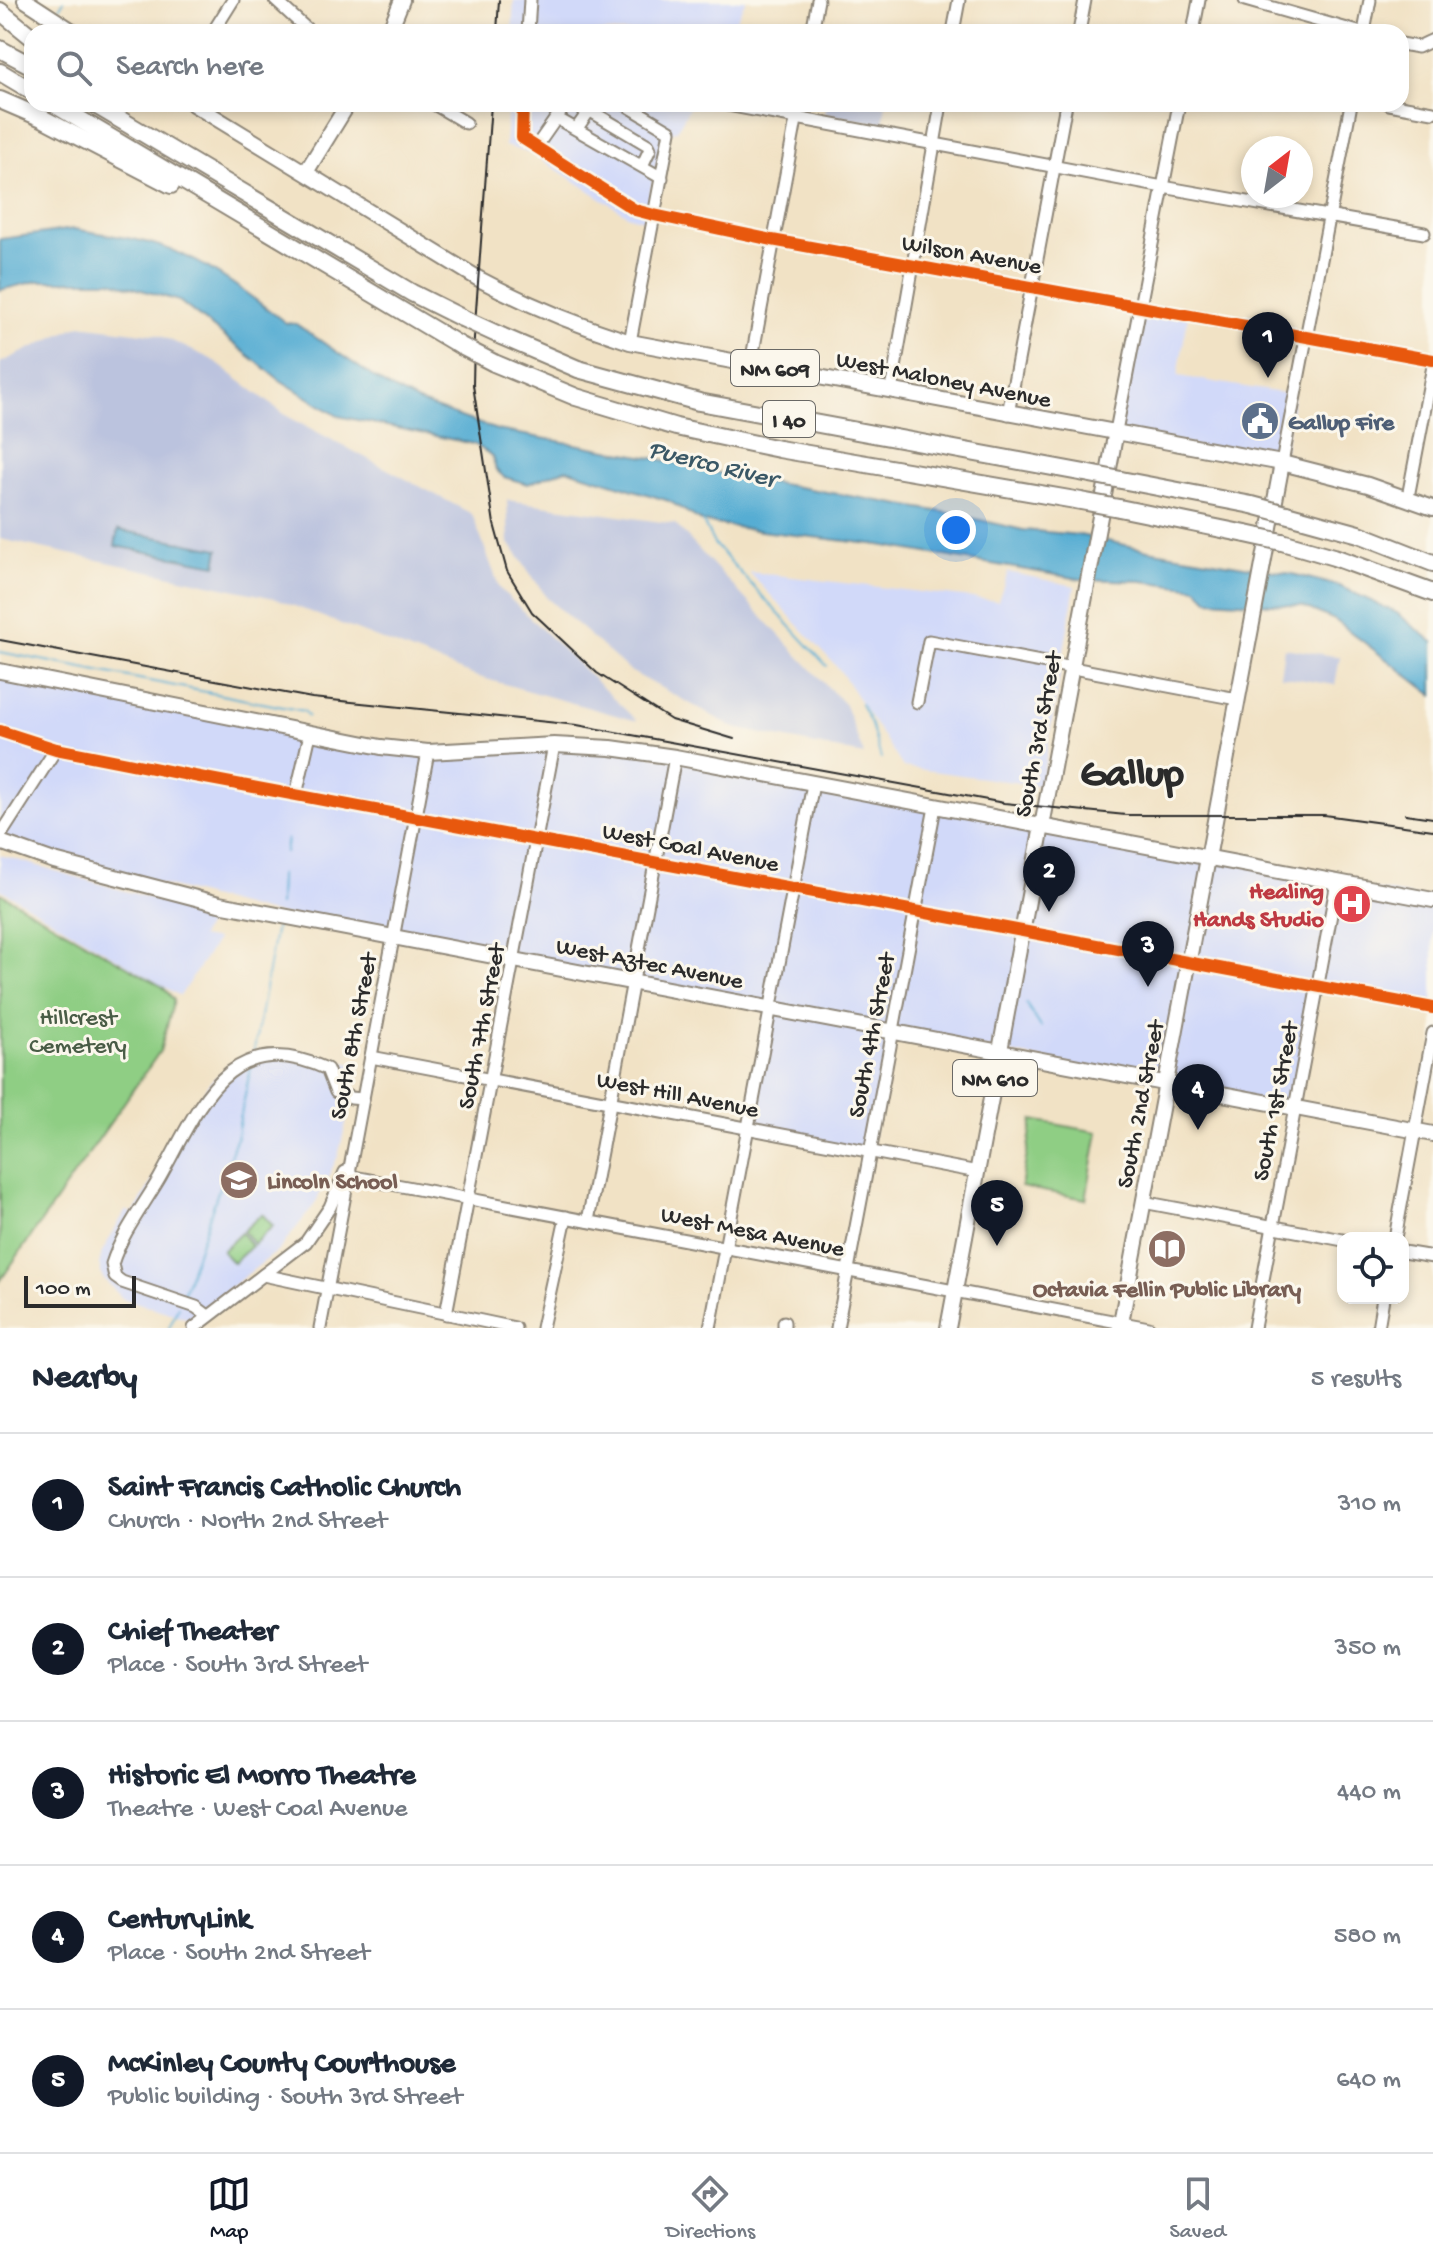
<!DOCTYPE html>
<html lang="en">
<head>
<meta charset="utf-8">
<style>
	body { margin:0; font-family:"Gochi Hand",sans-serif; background:#f6f6f7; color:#1f2937 }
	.controls { position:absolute; right:24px; bottom:24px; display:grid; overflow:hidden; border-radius:16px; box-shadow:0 4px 12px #0003 }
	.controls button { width:72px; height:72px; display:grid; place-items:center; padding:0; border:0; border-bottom:2px solid #e0e1e3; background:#fff; color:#1f2937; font:40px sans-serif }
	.compass { position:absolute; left:1241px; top:136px; width:72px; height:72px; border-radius:50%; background:#fff; box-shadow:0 4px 12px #0003; rotate:31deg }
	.scale { position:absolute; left:24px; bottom:20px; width:112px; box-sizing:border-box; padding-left:8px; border:4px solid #2b2b2b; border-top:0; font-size:22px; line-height:28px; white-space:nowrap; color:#2b2b2b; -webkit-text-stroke:6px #fbf7ec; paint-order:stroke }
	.you { position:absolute; left:956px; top:530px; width:28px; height:28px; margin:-20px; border:6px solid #fff; border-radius:50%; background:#1a73e8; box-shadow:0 0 0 12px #1a73e833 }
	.badge { display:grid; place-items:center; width:52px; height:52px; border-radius:50%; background:#111827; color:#fff; font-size:26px; font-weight:700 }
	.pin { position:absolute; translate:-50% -66px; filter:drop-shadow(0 2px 4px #0008) }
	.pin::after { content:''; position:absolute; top:42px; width:28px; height:24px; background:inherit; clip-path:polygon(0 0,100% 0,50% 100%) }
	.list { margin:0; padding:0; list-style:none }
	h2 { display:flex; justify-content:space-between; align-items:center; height:104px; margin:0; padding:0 32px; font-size:34px }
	h2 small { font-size:26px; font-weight:400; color:#747a83 }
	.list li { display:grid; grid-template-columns:52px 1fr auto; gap:24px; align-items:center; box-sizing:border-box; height:144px; padding:0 32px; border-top:2px solid #e0e1e3 }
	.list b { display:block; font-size:30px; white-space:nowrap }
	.list p { margin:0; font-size:26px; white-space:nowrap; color:#747a83 }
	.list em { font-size:26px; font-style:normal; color:#747a83 }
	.icon { flex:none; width:44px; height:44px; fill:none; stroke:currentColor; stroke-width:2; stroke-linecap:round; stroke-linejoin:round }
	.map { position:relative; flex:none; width:1433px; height:1328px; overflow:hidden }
	.search { position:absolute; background:#fff; box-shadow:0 4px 12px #0003; left:24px; right:24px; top:24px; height:88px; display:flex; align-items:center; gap:20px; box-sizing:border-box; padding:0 28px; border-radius:24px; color:#747a83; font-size:30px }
	.sheet { height:824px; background:#fff }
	nav { display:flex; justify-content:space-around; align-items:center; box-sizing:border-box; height:112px; border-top:2px solid #e0e1e3; background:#fff; font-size:22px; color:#747a83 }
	nav a { display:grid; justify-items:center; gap:4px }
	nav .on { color:#111827 }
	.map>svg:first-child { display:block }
	.built { fill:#d1d9f9 }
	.industrial { fill:#bbc3de }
	.green { fill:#8fce84; stroke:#5d7c58; stroke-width:2 }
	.water { fill:#57add3; stroke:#416c7f; stroke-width:2 }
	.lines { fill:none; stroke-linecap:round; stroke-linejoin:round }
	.stream { stroke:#57add3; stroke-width:2 }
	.minor-casing { stroke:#8e8678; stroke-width:15 }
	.major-casing { stroke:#8e8678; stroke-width:18 }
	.highway-casing { stroke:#8e8678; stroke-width:20 }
	.minor { stroke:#fff; stroke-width:11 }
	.major { stroke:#fff; stroke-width:14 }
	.highway { stroke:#fff; stroke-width:16 }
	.rail { stroke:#2b2b2b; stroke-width:2 }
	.highway-bridge-casing { stroke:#8e8678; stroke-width:20; stroke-linecap:butt }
	.highway-bridge { stroke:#fff; stroke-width:16 }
	.cycleway-casing { stroke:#fbf7ec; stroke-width:17 }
	.cycleway { stroke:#e8590c; stroke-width:12 }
	.labels { text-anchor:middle; stroke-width:6; stroke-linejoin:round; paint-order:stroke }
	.shield { fill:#fbf7ec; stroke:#696865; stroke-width:2 }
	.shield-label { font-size:22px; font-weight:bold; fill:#2b2b2b }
	.street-label { font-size:24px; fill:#2b2b2b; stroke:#fbf7ec }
	.service-label { font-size:24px; font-weight:bold; fill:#4e5e75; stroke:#fbf7ec; text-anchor:start }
	.health-label { font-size:24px; font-weight:bold; fill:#be3a42; stroke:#fbf7ec; text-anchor:end }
	.park-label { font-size:24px; fill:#495c46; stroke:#fbf7ec }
	.education-label { font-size:24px; font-weight:bold; fill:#785e54; stroke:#fbf7ec; text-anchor:start }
	.water-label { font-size:26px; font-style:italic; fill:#3a5866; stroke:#fbf7ec }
	.town-label { font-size:40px; font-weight:bold; fill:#2b2b2b; stroke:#fbf7ec }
</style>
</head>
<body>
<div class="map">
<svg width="1433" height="1328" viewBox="0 0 1433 1328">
	<rect width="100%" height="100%" fill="#fbf7ec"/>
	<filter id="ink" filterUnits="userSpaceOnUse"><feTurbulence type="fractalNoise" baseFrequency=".0125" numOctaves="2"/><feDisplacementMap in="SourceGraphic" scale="16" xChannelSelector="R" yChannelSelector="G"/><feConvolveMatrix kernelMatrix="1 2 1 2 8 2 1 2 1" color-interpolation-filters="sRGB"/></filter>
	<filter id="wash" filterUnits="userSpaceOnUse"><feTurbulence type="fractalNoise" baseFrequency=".006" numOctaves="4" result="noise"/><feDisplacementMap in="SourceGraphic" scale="32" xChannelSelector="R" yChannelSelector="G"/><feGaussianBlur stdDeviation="1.8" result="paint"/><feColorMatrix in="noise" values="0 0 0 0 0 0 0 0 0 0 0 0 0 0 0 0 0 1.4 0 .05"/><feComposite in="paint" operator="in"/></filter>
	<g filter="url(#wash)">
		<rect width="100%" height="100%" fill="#f1e2c5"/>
		<g class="built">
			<path d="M514 0H746L730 32H512Z"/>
			<path d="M508 104H691L677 130 663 136 644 220 629 216 532 154 505 146Z"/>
			<path d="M1142 307 1188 315 1178 376 1294 395 1282 463 1116 431Z"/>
			<path d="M749 572 998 601 1008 572 1075 586 1041 786 903 767 839 669Z"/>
			<path d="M0 671 381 747 611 748 1433 900V1009L1318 988 1295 1107 893 1031 870 1152 749 1129 771 1008 263 911 0 842Z"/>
			<path d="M0 855 212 916 200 937 217 940 180 996 0 889Z"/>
			<path d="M273 1052 360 1065 338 1156 315 1204 279 1250 189 1319 122 1298 102 1277 99 1265 102 1252 126 1210 133 1214 209 1083 231 1064 258 1054Z"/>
		</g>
		<g class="industrial">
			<path d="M826 104H886L883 124 824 114Z"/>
			<path d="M80 325 159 335 211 359 287 416 472 514 500 589 637 721 475 676 274 598 0 539V363Z"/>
			<path d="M507 500 675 524 845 705 864 755 735 728 630 671 548 599 509 543Z"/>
			<path d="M1284 648 1340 657 1335 685 1280 676Z"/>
		</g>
		<g class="green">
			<path d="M0 893 163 987 174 1000 160 1051 0 1281Z"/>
			<path d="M1033 1120 1098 1132 1086 1199 1021 1187Z"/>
			<path d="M262 1214 273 1226 254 1244 243 1231Z"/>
			<path d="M241 1233 252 1246 233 1263 222 1251Z"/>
		</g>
		<g class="water">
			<path d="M74 229C107 235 140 238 171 250 214 266 250 296 286 323L296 324 385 385 418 402 497 430 669 461 723 474 954 514 1023 530 1080 535 1148 550 1292 574 1339 586 1397 613 1433 642V695L1335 620 1302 606 1209 600 1197 588 1142 581 1080 579 880 545 761 531 703 522 669 501 566 469 528 484 504 477 496 470 492 456 474 444 338 416 280 380 179 301 111 281H37L0 290V239Z"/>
			<path d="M118 530 219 549 216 565 115 546Z"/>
		</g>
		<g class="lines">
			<g class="stream">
				<path d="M60 7 64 0"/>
				<path d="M703 522 714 544 827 666"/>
				<path d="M0 652 304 711 308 716"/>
				<path d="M861 704 870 722 881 758"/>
				<path d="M285 852 287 839"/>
				<path d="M279 905 280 874"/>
				<path d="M1026 1004 1041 1027"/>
				<path d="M253 1056 276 926"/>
				<path d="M182 1297 236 1139 251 1066"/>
				<path d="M169 1328 178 1307"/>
			</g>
		</g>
	</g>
	<g filter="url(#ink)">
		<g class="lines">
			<g class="minor-casing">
				<g id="minor">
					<path d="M275 0 310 32"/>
					<path d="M1245 0 1358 32"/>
					<path d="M213 32 233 0"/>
					<path d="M528 32 530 0"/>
					<path d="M812 32 818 0"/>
					<path d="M953 32 959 0"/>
					<path d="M1079 32 1085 0"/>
					<path d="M1193 32 1199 0"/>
					<path d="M1364 32 1370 0"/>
					<path d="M1401 44 1418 47 1433 40"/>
					<path d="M434 104 466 123"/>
					<path d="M523 104 522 138 635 210 654 215 772 240 1433 360"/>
					<path d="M625 104 670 131 630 342"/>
					<path d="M722 104 1163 187 1424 233"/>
					<path d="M1389 104 1433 112"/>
					<path d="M558 119 662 178"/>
					<path d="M577 128 589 111 594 113 648 145 650 149 642 166"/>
					<path d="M536 147 566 104"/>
					<path d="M751 363 799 104"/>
					<path d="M891 391 941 104"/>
					<path d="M1008 414 1066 104"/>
					<path d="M1116 431 1179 104"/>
					<path d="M1282 463 1351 104"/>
					<path d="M1408 497 1433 366"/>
					<path d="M917 702 929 641 1237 699"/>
					<path d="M0 731 56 749 173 772 1433 1008"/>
					<path d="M296 795 310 734"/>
					<path d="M0 836 56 749"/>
					<path d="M371 1057 978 1172"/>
					<path d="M349 1176 1149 1328"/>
					<path d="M1143 1202 1343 1240"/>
					<path d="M588 1221 675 757"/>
					<path d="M1395 1238 1433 1033"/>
					<path d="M1403 1252 1433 1257"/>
					<path d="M263 1275 515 1328"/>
					<path d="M446 1314 554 745"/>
					<path d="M208 1316 196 1307 122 1282 115 1277 112 1264C121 1235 143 1206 159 1179 199 1108 227 1024 327 1069L336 1092 351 1098 363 1099"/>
					<path d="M194 1328 306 1242 330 1207 345 1172"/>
					<path d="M320 1328 428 752"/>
					<path d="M542 1328 566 1217"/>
					<path d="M710 1328 813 784"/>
					<path d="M784 1328V1322"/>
					<path d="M837 1328 935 807"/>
					<path d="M1254 1328 1337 882"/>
					<path d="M1378 1328 1383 1298"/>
				</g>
			</g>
			<g class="major-casing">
				<g id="major">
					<path d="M25 0 74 32"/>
					<path d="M389 32 402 0"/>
					<path d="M193 104 479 279C528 305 577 325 630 342L1282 463 1368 485 1433 508"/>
					<path d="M306 172 348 104"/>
					<path d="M0 671 381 747 428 752 554 745 611 748 675 757 1433 900"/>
					<path d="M0 842 54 861 219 904 1433 1134"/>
					<path d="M948 1328 1116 431"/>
					<path d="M1120 1328 1282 463"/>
				</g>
			</g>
			<g class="highway-casing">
				<g id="highway">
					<path d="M0 11 32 37"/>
					<path d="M0 49 32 66"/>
					<path d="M0 72 32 91"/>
					<path d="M0 100 42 118 171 185"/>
					<path d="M54 104 461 346"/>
					<path d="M94 104 412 293 462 318"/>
					<path d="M501 336 578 369 699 402 1085 473"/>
					<path d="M494 363 576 397 676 427 779 449 1081 501"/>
					<path d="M1121 480 1252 505"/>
					<path d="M1119 508 1246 534"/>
					<path d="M1286 514 1359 534 1433 563"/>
					<path d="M1282 542 1334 557 1433 593"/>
				</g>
			</g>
			<use href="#minor" class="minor"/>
			<use href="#major" class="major"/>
			<use href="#highway" class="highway"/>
			<g class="rail">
				<path d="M497 32 499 0"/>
				<path d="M491 104 474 338 473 385 494 524 507 571 532 612 597 673 671 720 734 739"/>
				<path d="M0 640 312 698 577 725 1004 803 1126 815H1324L1433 830"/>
				<path d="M1405 814 1433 818"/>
			</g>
			<g class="highway-bridge-casing">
				<g id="highway-bridge">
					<path d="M462 318 501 336"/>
					<path d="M461 346 494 363"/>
					<path d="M1085 473 1121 480"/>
					<path d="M1081 501 1119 508"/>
					<path d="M1252 505 1286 514"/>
					<path d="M1246 534 1282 542"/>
				</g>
			</g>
			<use href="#highway-bridge" class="highway-bridge"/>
			<g class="cycleway-casing">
				<g id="cycleway">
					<path d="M523 104 522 138 635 210 654 215 772 240 1433 360"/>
					<path d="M0 731 56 749 173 772 1433 1008"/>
				</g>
			</g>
			<use href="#cycleway" class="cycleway"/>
		</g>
	</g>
	<defs>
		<g id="civic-disc" transform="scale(2)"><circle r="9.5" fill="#5c6f8a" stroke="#fbf7ec"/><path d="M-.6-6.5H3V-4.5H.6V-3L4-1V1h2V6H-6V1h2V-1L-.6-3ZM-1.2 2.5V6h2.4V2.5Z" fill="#fff"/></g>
		<g id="hospital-disc" transform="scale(2)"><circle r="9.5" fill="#e0444e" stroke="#fbf7ec"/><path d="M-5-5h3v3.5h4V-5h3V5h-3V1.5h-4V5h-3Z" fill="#fff"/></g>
		<g id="school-disc" transform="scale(2)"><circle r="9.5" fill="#8d6e63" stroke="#fbf7ec"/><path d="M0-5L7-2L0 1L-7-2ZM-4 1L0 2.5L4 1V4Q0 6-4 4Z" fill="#fff"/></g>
		<g id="library-disc" transform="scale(2)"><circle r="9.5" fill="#8d6e63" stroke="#fbf7ec"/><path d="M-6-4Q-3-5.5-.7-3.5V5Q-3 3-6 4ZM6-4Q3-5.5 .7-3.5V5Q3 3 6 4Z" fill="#fff"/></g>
	</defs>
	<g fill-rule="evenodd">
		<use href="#civic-disc" x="1260" y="421"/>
		<use href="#hospital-disc" x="1352" y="904"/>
		<use href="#school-disc" x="239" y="1180"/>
		<use href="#library-disc" x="1167" y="1249"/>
	</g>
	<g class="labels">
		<g class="shield">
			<rect x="731" y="350" width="88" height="36" rx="6"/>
			<rect x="763" y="401" width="52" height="36" rx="6"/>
			<rect x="953" y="1060" width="84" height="36" rx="6"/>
		</g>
		<g class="shield-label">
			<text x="775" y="376">NM 609</text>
			<text x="789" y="427">I 40</text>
			<text x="995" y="1086">NM 610</text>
		</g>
		<g class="street-label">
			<text transform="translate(972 253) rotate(10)" y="8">Wilson Avenue</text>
			<text transform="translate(944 378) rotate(11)" y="8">West Maloney Avenue</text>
			<text transform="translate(1037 734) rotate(-79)" y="8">South 3rd Street</text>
			<text transform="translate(691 846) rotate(11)" y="8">West Coal Avenue</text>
			<text transform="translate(650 962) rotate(11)" y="8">West Aztec Avenue</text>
			<text transform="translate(480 1026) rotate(-79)" y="8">South 7th Street</text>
			<text transform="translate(870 1035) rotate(-79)" y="8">South 4th Street</text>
			<text transform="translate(352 1036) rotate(-79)" y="8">South 8th Street</text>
			<text transform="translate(678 1093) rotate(11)" y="8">West Hill Avenue</text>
			<text transform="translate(1274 1101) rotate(-79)" y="8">South 1st Street</text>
			<text transform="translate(1139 1104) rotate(-79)" y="8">South 2nd Street</text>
			<text transform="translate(753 1230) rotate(11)" y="8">West Mesa Avenue</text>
		</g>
		<g class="service-label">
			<text x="1288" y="429">Gallup Fire</text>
		</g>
		<g class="health-label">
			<text x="1324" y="898">Healing<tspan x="1324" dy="28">Hands Studio</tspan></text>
		</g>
		<g class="park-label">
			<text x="78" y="1024">Hillcrest<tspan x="78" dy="28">Cemetery</tspan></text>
		</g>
		<g class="education-label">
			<text x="267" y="1188">Lincoln School</text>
			<text x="1167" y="1296" text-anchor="middle">Octavia Fellin Public Library</text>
		</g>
		<g class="water-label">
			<text transform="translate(713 462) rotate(14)" y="9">Puerco River</text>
		</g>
		<g class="town-label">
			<text x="1132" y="784">Gallup</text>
		</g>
	</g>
</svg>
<div class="controls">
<button><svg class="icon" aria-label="locate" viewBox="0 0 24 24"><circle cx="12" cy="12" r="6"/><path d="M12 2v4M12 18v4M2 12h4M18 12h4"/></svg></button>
</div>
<svg class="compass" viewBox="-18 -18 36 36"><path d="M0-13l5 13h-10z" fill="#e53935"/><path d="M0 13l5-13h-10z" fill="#747a83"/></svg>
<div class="scale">100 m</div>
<div class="you"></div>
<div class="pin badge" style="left:1268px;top:378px">1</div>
<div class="pin badge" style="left:1049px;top:912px">2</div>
<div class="pin badge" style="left:1148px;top:987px">3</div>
<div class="pin badge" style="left:1198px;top:1130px">4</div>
<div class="pin badge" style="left:997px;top:1246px">5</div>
<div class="search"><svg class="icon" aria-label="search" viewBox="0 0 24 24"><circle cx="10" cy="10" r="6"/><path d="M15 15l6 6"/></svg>Search here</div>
</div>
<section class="sheet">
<h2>Nearby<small>5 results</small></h2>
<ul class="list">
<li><span class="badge">1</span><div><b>Saint Francis Catholic Church</b><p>Church · North 2nd Street</p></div><em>310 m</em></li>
<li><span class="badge">2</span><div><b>Chief Theater</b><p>Place · South 3rd Street</p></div><em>350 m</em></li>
<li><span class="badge">3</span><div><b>Historic El Morro Theatre</b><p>Theatre · West Coal Avenue</p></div><em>440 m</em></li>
<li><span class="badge">4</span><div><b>CenturyLink</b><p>Place · South 2nd Street</p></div><em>580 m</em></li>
<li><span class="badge">5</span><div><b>McKinley County Courthouse</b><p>Public building · South 3rd Street</p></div><em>640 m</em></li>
</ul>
</section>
<nav>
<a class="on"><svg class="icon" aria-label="map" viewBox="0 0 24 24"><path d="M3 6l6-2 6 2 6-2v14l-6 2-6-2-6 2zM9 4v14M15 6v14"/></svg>Map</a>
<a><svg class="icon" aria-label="directions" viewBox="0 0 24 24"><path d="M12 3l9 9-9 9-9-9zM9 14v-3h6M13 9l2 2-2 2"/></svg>Directions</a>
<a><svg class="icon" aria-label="saved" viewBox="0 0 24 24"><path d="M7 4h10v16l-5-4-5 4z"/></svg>Saved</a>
</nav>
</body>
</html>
